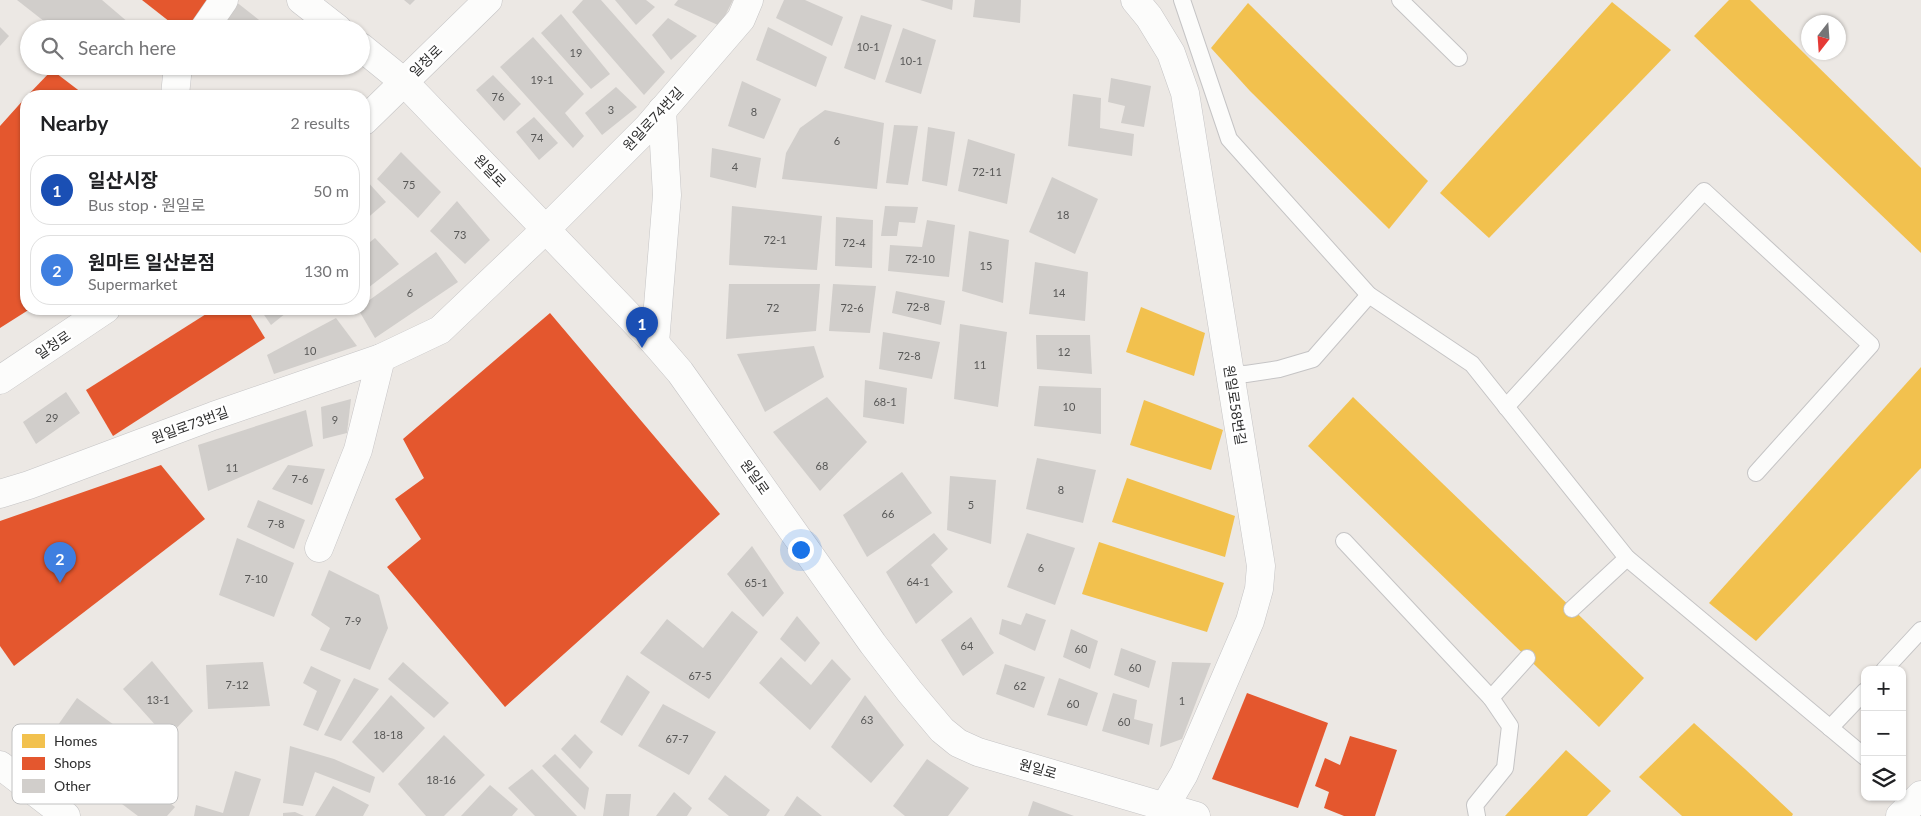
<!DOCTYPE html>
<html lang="en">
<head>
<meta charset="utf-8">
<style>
	body { margin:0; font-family:Lato,"Noto Sans KR",sans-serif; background:#f2f2f2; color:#202124 }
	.controls { position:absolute; right:15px; bottom:15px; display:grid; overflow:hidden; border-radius:10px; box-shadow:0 1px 4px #0004 }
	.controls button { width:45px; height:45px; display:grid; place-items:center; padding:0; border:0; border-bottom:1px solid #e0e0e0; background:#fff; color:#202124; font:25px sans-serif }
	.compass { position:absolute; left:1801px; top:15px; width:45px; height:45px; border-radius:50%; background:#fff; box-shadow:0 1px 4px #0004; rotate:197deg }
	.you { position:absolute; left:800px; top:549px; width:18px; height:18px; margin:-12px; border:4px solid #fff; border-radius:50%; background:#1a73e8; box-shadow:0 0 0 8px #1a73e833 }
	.badge { display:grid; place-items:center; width:32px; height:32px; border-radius:50%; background:#b45309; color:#fff; font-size:16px; font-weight:700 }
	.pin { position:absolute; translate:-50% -41px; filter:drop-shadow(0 1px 2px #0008) }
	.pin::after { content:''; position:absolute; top:26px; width:18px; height:15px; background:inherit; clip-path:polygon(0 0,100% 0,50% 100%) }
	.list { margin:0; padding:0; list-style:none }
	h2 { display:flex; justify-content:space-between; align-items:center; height:65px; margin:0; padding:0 20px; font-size:21px }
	h2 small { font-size:16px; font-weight:400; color:#757577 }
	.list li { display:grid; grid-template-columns:32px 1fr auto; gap:15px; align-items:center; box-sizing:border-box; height:70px; margin:0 10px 10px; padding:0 10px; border:1px solid #e0e0e0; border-radius:20px }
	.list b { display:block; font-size:19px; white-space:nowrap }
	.list p { margin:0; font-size:16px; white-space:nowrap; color:#757577 }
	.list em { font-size:16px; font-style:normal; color:#757577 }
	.icon { flex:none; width:28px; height:28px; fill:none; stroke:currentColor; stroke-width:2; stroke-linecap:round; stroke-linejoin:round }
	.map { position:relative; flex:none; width:1921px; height:816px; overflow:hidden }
	.search { position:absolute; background:#fff; box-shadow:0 1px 4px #0004; left:20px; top:20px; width:350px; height:55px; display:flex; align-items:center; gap:12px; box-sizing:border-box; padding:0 18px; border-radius:28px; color:#757577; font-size:19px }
	.panel { position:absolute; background:#fff; box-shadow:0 1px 4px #0004; left:20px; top:90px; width:350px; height:225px; border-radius:20px }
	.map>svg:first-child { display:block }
	.homes { fill:#f2c14e }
	.shops { fill:#e4572e }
	.building { fill:#d1cecb }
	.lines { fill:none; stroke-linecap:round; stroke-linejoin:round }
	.service-casing { stroke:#c5c4c5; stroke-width:18 }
	.minor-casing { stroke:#c5c4c5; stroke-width:29 }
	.tertiary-casing { stroke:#c5c4c5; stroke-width:29 }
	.service { stroke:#fcfcfb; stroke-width:16 }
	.minor { stroke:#fcfcfb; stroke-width:28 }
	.tertiary { stroke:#fcfcfb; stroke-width:28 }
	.labels { text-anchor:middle; stroke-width:5; stroke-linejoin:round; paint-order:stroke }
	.number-label { font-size:11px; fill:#585857 }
	.street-label { font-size:14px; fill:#2e2e2e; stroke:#fff }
	.key { fill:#fff; stroke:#c0c0c0; stroke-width:1 }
	.key-label { font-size:14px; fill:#2e2e2e }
</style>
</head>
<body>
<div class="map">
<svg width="1921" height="816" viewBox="0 0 1921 816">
	<rect width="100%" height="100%" fill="#ece8e4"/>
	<g class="homes">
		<path d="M1729 0H1750L1921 168V253L1694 36Z"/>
		<path d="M1612 2 1671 50 1489 238 1440 193Z"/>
		<path d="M1248 3 1428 181 1389 229 1250 91 1211 48Z"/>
		<path d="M1141 307 1205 333 1194 376 1126 352Z"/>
		<path d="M1921 367V468L1756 641 1709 603Z"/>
		<path d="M1353 397 1644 678 1599 727 1308 446Z"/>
		<path d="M1144 400 1223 430 1211 470 1130 445Z"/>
		<path d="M1127 478 1235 516 1225 557 1112 522Z"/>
		<path d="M1099 542 1224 583 1207 632 1082 594Z"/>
		<path d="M1694 723 1745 769 1793 814 1792 816H1682L1639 777Z"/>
		<path d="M1566 750 1611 791 1587 816H1505Z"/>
	</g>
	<g class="shops">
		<path d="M142 0H210L187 29H179Z"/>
		<path d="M52 70 86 96H27Z"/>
		<path d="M26 97V309H30L0 328V126Z"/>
		<path d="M214 309H247L265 338 113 436 86 390Z"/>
		<path d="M550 313 720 514 505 707 387 567 421 539 395 499 424 478 403 439Z"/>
		<path d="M161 465 205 519 14 666 0 646V521Z"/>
		<path d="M1247 693 1328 723 1298 808 1212 779Z"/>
		<path d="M1350 736 1397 750 1375 816H1344L1324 808 1329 792 1315 786 1325 758 1340 765Z"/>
	</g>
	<g class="building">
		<path d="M17 0H102L136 29H54Z"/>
		<path d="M404 0H415L410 5Z"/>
		<path d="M583 0H601L665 72 644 95 572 12Z"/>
		<path d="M615 0H646L655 7 636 25Z"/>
		<path d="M678 0H733L720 26 674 5Z"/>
		<path d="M784 0H805L843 17 832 46 776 18Z"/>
		<path d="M921 0H953L952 10 920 0Z"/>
		<path d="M975 0H1021L1020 23 973 17Z"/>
		<path d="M235 1 268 27 267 29H214Z"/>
		<path d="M561 14 610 74 591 89 541 33Z"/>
		<path d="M861 15 892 25 875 80 844 68Z"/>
		<path d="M668 18 697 36 671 60 652 35Z"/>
		<path d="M0 27 9 36 0 46Z"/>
		<path d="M768 27 827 57 816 87 756 60Z"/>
		<path d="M903 28 936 40 921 94 885 82Z"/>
		<path d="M533 37 584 94 565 113 584 136 573 148 500 67Z"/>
		<path d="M101 66H119L111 75Z"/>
		<path d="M223 66H239L233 74Z"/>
		<path d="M493 75 521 104 504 121 476 90Z"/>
		<path d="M1111 78 1151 86 1144 127 1121 123 1125 106 1108 102Z"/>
		<path d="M742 81 781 99 764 139 728 126Z"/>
		<path d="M616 87 637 107 602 135 585 113Z"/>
		<path d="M1073 94 1101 98 1100 128 1134 134 1132 156 1068 146Z"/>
		<path d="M825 110 884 123 877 189 782 179 786 153 800 128Z"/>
		<path d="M534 117 558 143 539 160 516 132Z"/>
		<path d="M894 125 918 126 908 185 886 183Z"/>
		<path d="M928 127 955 132 947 186 922 181Z"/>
		<path d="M968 139 1015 154 1007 204 958 191Z"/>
		<path d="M712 148 761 158 756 188 710 177Z"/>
		<path d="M401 152 441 192 418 218 377 179Z"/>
		<path d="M1052 177 1098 199 1075 254 1029 232Z"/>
		<path d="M366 180 386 202 364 221V182Z"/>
		<path d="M457 201 490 240 465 264 430 231Z"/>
		<path d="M732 206 822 216 817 270 729 265Z"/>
		<path d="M885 206 918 207 915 223 899 222 897 236H881Z"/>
		<path d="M836 217 873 220 872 268 835 266Z"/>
		<path d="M927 220 955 225 949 277 888 271 890 245 922 247Z"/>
		<path d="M969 231 1009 240 1003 303 962 291Z"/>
		<path d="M375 238 399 264 364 291V247Z"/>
		<path d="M436 252 458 282 375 338 358 309H364V304Z"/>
		<path d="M1035 262 1088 272 1085 321 1029 314Z"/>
		<path d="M729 284H820L816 331 726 339Z"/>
		<path d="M833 284 876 286 870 333 829 331Z"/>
		<path d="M896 291 945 301 941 325 892 313Z"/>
		<path d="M260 309H291L271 325Z"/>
		<path d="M336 318 357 346 274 374 267 355Z"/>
		<path d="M960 324 1007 332 998 407 954 399Z"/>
		<path d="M883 332 940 342 932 379 879 369Z"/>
		<path d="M1036 335H1090L1092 374 1037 369Z"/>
		<path d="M814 346 824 377 765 412 737 354Z"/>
		<path d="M865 380 907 388 904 424 863 417Z"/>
		<path d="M1039 386 1101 388V434L1034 426Z"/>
		<path d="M66 392 80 413 36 444 23 422Z"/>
		<path d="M827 397 867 442 820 491 773 432Z"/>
		<path d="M351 399 347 433 323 439 321 407Z"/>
		<path d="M306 410 313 446 208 491 198 445Z"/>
		<path d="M1037 458 1096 470 1083 523 1026 509Z"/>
		<path d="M288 465 325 469 312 505 272 489Z"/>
		<path d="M902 472 932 513 867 557 843 515Z"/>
		<path d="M950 476 996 480 991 544 947 530Z"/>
		<path d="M258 500 305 520 294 549 247 527Z"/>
		<path d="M934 533 948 549 931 565 953 592 916 624 886 572Z"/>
		<path d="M1027 533 1075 548 1055 605 1007 587Z"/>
		<path d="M237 538 294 563 274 617 219 595Z"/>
		<path d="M752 546 784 593 763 617 727 574Z"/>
		<path d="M329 570 379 595 388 628 370 670 320 650 330 628 311 615Z"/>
		<path d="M732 611 758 632 709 699 640 653 667 619 703 648Z"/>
		<path d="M1026 613 1046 620 1035 651 999 634 1002 619 1021 625Z"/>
		<path d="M797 616 820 643 805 662 780 639Z"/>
		<path d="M971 617 994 653 963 676 941 640Z"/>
		<path d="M1071 629 1098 641 1090 669 1063 657Z"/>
		<path d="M1121 648 1156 661 1149 688 1114 675Z"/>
		<path d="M781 657 811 685 832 659 851 679 810 730 759 683Z"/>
		<path d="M152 661 193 711 167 738 123 689Z"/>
		<path d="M263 662 270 706 208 709 206 665Z"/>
		<path d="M403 662 449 703 434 718 388 679Z"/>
		<path d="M1172 662 1211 663 1182 739 1160 747Z"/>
		<path d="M1005 664 1045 677 1034 708 996 694Z"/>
		<path d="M311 666 341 680 318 731 303 725 317 691 303 683Z"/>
		<path d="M627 675 650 692 622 736 600 722Z"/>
		<path d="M354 678 379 689 341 741 324 735Z"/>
		<path d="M1059 678 1098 693 1087 726 1047 715Z"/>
		<path d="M1113 693 1137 700 1134 719 1153 724 1149 745 1102 731Z"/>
		<path d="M391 695 425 728 383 773 352 742Z"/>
		<path d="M865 695 904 745 871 783 831 747Z"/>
		<path d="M77 698 132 738 105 781 51 735Z"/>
		<path d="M663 704 716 732 689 775 638 746Z"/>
		<path d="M575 734 593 752 580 769 561 749Z"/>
		<path d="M444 735 485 775 444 816H426L398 784Z"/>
		<path d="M290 746 334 759 375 777 370 793 315 772 303 806 283 803Z"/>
		<path d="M555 754 589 788 585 810 542 766Z"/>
		<path d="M927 759 969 788 948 816H905L893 806Z"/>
		<path d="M532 769 577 816H535L508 788Z"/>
		<path d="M235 771 261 779 249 816H194L196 805 223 813Z"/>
		<path d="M133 773 175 807 167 816H138L114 798Z"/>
		<path d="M725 775 770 810 766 816H729L708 799Z"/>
		<path d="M490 785 518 809 512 816H461Z"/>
		<path d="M333 786 369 805 363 816H315Z"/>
		<path d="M674 792 692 808 687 816H656Z"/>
		<path d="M606 794H631L629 816H603Z"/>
		<path d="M797 796 822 816H784Z"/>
		<path d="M1033 801 1074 816H1028Z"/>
		<path d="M295 812 304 816H283V813Z"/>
	</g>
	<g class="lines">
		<g class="service-casing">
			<g id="service">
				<path d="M1182 0 1229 139 1369 295 1472 364 1627 558 1865 757"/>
				<path d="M1400 0 1459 58"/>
				<path d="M1229 373 1246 374 1279 369 1313 359 1369 295"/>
				<path d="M1506 407 1704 191 1871 345 1756 473"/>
				<path d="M1344 541 1491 698 1510 726 1505 768 1475 805 1477 816"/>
				<path d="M1572 609 1627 558"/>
				<path d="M1884 670 1921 630"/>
				<path d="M1491 698 1527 658"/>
				<path d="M1830 728 1865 691"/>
			</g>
		</g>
		<g class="minor-casing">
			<g id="minor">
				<path d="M1135 0 1149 17 1171 53 1185 93 1261 566 1259 589 1250 621 1184 774 1165 806"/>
				<path d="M204 29 224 0"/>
				<path d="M177 96 175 95 178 66"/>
				<path d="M655 343 667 195 662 110"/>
				<path d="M0 494 29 485 213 416 381 358 440 330 546 229 648 127 741 19 749 0"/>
				<path d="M319 548 358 450 381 358"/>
				<path d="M0 765 66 816"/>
				<path d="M1900 816 1921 795"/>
			</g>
		</g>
		<g class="tertiary-casing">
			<g id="tertiary">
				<path d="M301 0 338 29"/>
				<path d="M361 47 404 82 655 343 680 372 873 644 910 692 942 730 958 743 978 752 1196 816"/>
				<path d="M364 121 488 0"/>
				<path d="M0 380 106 309"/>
			</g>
		</g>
		<use href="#service" class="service"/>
		<use href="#minor" class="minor"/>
		<use href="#tertiary" class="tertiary"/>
	</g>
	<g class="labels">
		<g class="number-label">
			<text x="868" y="51">10-1</text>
			<text x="576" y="57">19</text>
			<text x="911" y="65">10-1</text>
			<text x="542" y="84">19-1</text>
			<text x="498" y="101">76</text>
			<text x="611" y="114">3</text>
			<text x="754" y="116">8</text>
			<text x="537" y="142">74</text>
			<text x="837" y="145">6</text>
			<text x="735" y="171">4</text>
			<text x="987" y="176">72-11</text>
			<text x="409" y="189">75</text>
			<text x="1063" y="219">18</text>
			<text x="460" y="239">73</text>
			<text x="775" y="244">72-1</text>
			<text x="854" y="247">72-4</text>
			<text x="920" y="263">72-10</text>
			<text x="986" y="270">15</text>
			<text x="410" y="297">6</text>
			<text x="1059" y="297">14</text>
			<text x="918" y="311">72-8</text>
			<text x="773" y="312">72</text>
			<text x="852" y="312">72-6</text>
			<text x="310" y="355">10</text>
			<text x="1064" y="356">12</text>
			<text x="909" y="360">72-8</text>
			<text x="980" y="369">11</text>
			<text x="885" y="406">68-1</text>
			<text x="1069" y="411">10</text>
			<text x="52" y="422">29</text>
			<text x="335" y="424">9</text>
			<text x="822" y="470">68</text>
			<text x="232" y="472">11</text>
			<text x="300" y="483">7-6</text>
			<text x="1061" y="494">8</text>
			<text x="971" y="509">5</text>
			<text x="888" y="518">66</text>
			<text x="276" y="528">7-8</text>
			<text x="1041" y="572">6</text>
			<text x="256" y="583">7-10</text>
			<text x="918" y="586">64-1</text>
			<text x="756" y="587">65-1</text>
			<text x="353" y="625">7-9</text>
			<text x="967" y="650">64</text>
			<text x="1081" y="653">60</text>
			<text x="1135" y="672">60</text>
			<text x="700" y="680">67-5</text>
			<text x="237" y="689">7-12</text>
			<text x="1020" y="690">62</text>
			<text x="158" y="704">13-1</text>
			<text x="1182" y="705">1</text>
			<text x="1073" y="708">60</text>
			<text x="867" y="724">63</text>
			<text x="1124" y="726">60</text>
			<text x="388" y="739">18-18</text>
			<text x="677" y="743">67-7</text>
			<text x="441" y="784">18-16</text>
		</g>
		<g class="street-label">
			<text transform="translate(426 61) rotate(-44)" y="5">일청로</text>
			<text transform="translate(653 119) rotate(-47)" y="5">원일로74번길</text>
			<text transform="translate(490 171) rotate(46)" y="5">원일로</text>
			<text transform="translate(53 345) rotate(-34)" y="5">일청로</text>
			<text transform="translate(1235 405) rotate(81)" y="5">원일로58번길</text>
			<text transform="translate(190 425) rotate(-20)" y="5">원일로73번길</text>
			<text transform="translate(755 477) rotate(55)" y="5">원일로</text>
			<text transform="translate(1038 769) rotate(16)" y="5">원일로</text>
		</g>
	</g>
	<rect x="12" y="724" width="166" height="80" rx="8" class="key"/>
	<rect x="22" y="734" width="23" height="14" fill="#f2c14e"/>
	<rect x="22" y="757" width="23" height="13" fill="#e4572e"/>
	<rect x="22" y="779" width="23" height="14" fill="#d1cecb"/>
	<g class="key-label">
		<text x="54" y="746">Homes</text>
		<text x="54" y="768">Shops</text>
		<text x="54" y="791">Other</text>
	</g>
</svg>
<div class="controls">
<button>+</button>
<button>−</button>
<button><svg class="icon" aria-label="layers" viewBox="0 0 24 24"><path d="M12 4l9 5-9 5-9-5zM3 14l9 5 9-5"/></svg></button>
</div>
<svg class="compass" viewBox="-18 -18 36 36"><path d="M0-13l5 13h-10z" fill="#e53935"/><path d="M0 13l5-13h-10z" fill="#757577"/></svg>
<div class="you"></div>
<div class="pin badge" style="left:642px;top:348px;background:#1a4fb4">1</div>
<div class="pin badge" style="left:60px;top:583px;background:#3f7fe0">2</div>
<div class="search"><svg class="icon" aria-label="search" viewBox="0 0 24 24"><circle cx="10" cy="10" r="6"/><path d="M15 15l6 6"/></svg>Search here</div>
<section class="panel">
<h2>Nearby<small>2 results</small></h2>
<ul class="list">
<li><span class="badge" style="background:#1a4fb4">1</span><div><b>일산시장</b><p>Bus stop · 원일로</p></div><em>50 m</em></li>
<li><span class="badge" style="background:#3f7fe0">2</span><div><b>원마트 일산본점</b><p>Supermarket</p></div><em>130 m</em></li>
</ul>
</section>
</div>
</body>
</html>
